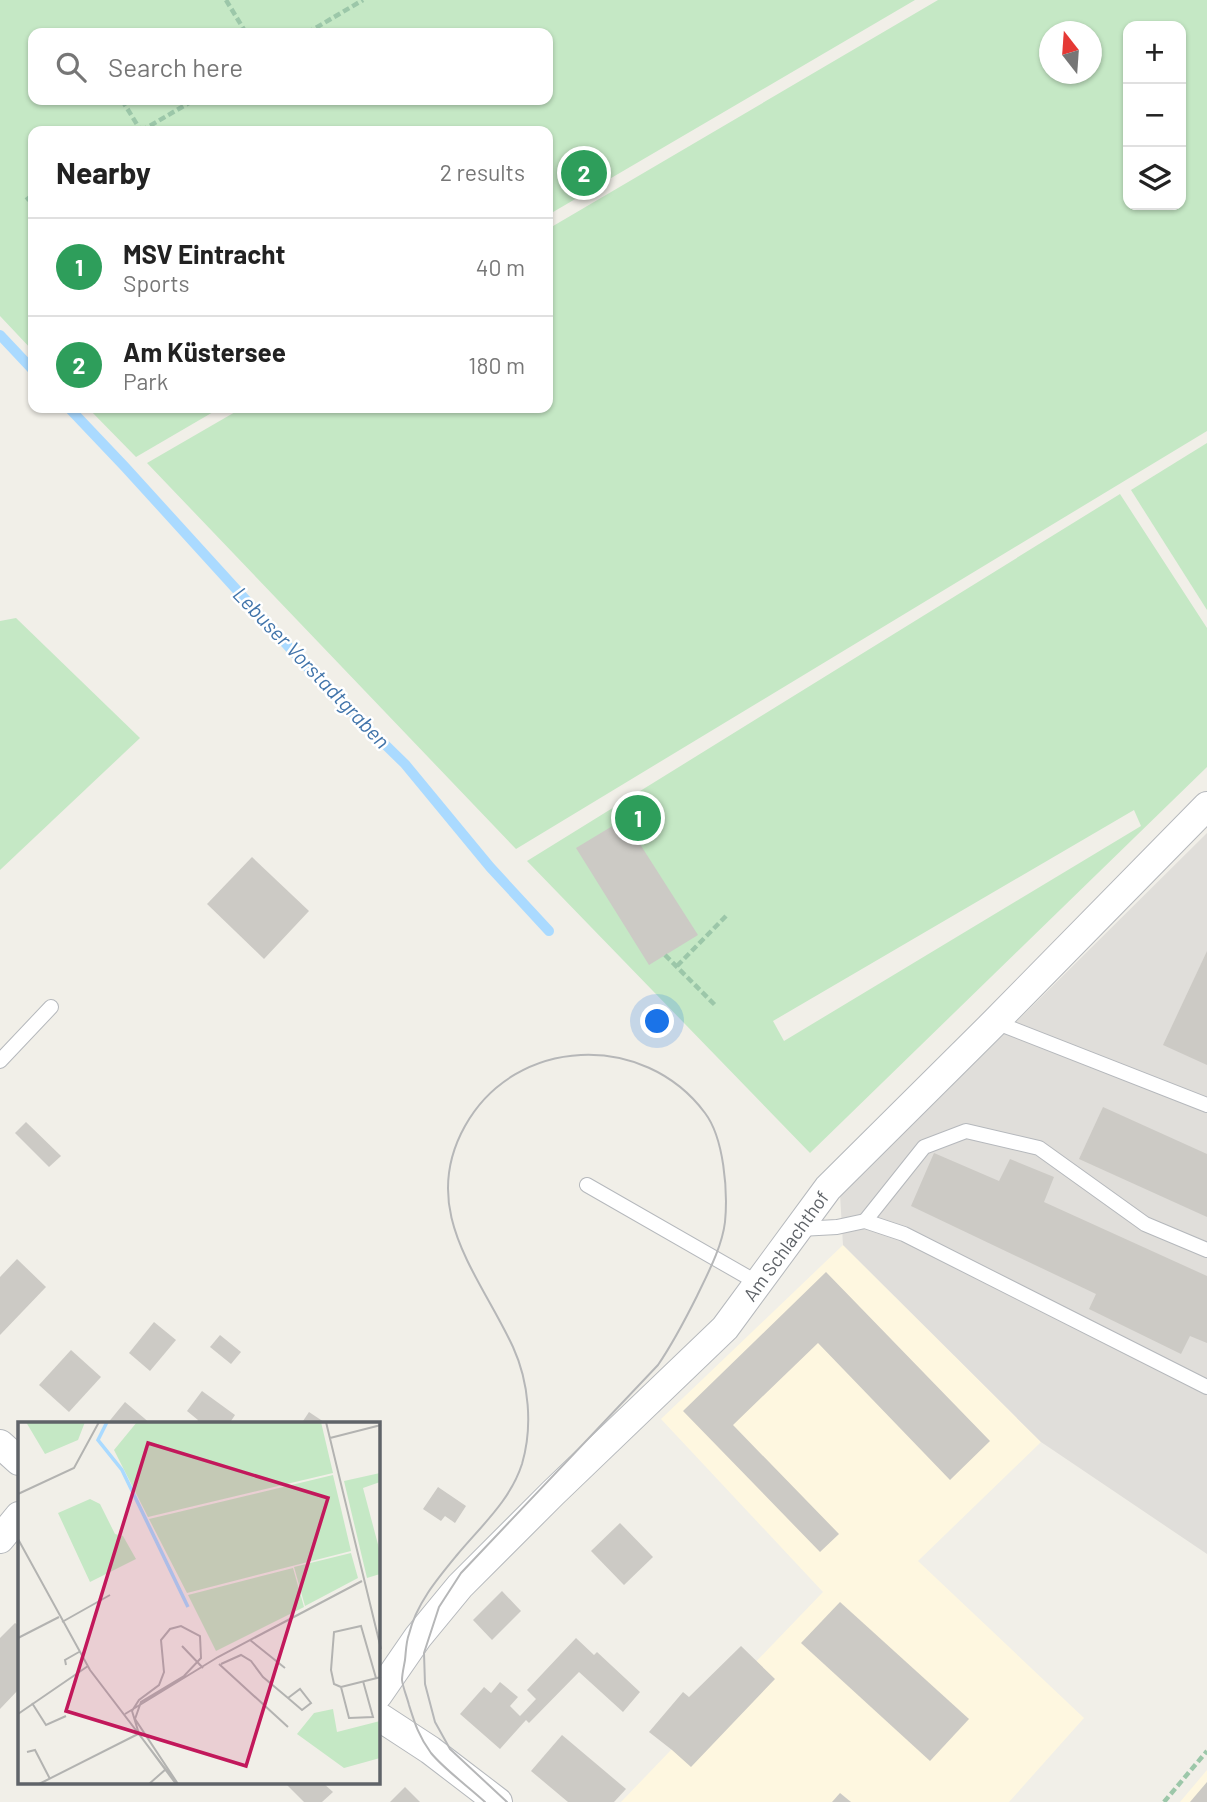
<!DOCTYPE html>
<html lang="en">
<head>
<meta charset="utf-8">
<style>
	body { margin:0; font-family:Barlow,sans-serif; background:#f6f6f6; color:#222 }
	.controls { position:absolute; right:21px; top:21px; display:grid; overflow:hidden; border-radius:14px; box-shadow:0 2px 5px #0004 }
	.controls button { width:63px; height:63px; display:grid; place-items:center; padding:0; border:0; border-bottom:2px solid #e0e0e0; background:#fff; color:#222; font:35px sans-serif }
	.compass { position:absolute; left:1039px; top:21px; width:63px; height:63px; border-radius:50%; background:#fff; box-shadow:0 2px 5px #0004; rotate:343deg }
	.you { position:absolute; left:658px; top:1022px; width:24px; height:24px; margin:-18px; border:5px solid #fff; border-radius:50%; background:#1a73e8; box-shadow:0 0 0 10px #1a73e833 }
	.badge { display:grid; place-items:center; width:46px; height:46px; border-radius:50%; background:#ea4335; color:#fff; font-size:23px; font-weight:700 }
	.pin { position:absolute; translate:-50% -50%; border:4px solid #fff; box-shadow:0 2px 7px #0006 }
	.list { margin:0; padding:0; list-style:none }
	h2 { display:flex; justify-content:space-between; align-items:center; height:91px; margin:0; padding:0 28px; font-size:30px }
	h2 small { font-size:23px; font-weight:400; color:#767676 }
	.list li { display:grid; grid-template-columns:46px 1fr auto; gap:21px; align-items:center; box-sizing:border-box; height:98px; padding:0 28px; border-top:2px solid #e0e0e0 }
	.list b { display:block; font-size:26px; white-space:nowrap }
	.list p { margin:0; font-size:23px; white-space:nowrap; color:#767676 }
	.list em { font-size:23px; font-style:normal; color:#767676 }
	.icon { flex:none; width:38px; height:38px; fill:none; stroke:currentColor; stroke-width:2; stroke-linecap:round; stroke-linejoin:round }
	.map { position:relative; flex:none; width:1207px; height:1802px; overflow:hidden }
	.search { position:absolute; background:#fff; box-shadow:0 2px 5px #0004; left:28px; top:28px; width:525px; height:77px; display:flex; align-items:center; gap:18px; box-sizing:border-box; padding:0 24px; border-radius:14px; color:#767676; font-size:26px }
	.panel { position:absolute; background:#fff; box-shadow:0 2px 5px #0004; left:28px; top:126px; width:525px; height:287px; border-radius:14px }
	.map>svg:first-child { display:block }
	.commercial { fill:#fef7e0 }
	.industrial { fill:#e0deda }
	.green { fill:#c5e8c5; fill-rule:evenodd }
	.lines { fill:none; stroke-linecap:round; stroke-linejoin:round }
	.stream { stroke:#aadaff; stroke-width:10 }
	.building { fill:#cccac5 }
	.service-casing { stroke:#b5b8bc; stroke-width:16 }
	.minor-casing { stroke:#b5b8bc; stroke-width:30 }
	.path { stroke:#9cc7a9; stroke-width:4.5; stroke-dasharray:7 3.5; stroke-linecap:butt }
	.service { stroke:#fff; stroke-width:14 }
	.minor { stroke:#fff; stroke-width:28 }
	.tram { stroke:#b6b7b8; stroke-width:2 }
	.labels { text-anchor:middle; stroke-width:5; stroke-linejoin:round; paint-order:stroke }
	.street-label { font-size:19px; fill:#5f6368; stroke:#fff }
	.water-label { font-size:21px; font-style:italic; fill:#4174aa; stroke:#fff }
	.inset-river { fill:none; stroke:#aadaff; stroke-width:3.5 }
	.inset-road { fill:none; stroke:#b3b3b1; stroke-width:2 }
	.view { fill:#c2185b; fill-opacity:0.15; stroke:#c2185b; stroke-width:3.5 }
	.inset-edge { fill:none; stroke:#5f6368; stroke-width:3.5 }
</style>
</head>
<body>
<div class="map">
<svg width="1207" height="1802" viewBox="0 0 1207 1802">
	<rect width="100%" height="100%" fill="#f1efe8"/>
	<g class="commercial">
		<path d="M843 1245 1041 1442 918 1561 1084 1718 1009 1802H621L823 1592 661 1419Z"/>
		<path d="M1207 1770V1802H1180Z"/>
	</g>
	<path class="industrial" d="M1207 833V1554L1041 1442 843 1245 840 1194 985 1053Z"/>
	<g class="green">
		<path d="M0 0H915L548 215V131H33V351L0 316ZM548 33V100H33V33Z"/>
		<path d="M938 0H1207V431L516 849 147 463 242 408H548V229ZM1128 26H1181V205H1128ZM1050 32H1092V74H1050Z"/>
		<path d="M88 408H220L136 457Z"/>
		<path d="M1207 443V610L1131 490Z"/>
		<path d="M1120 494 1207 628V767L810 1153 527 861ZM1134 810 1141 826 784 1041 773 1021Z"/>
		<path d="M16 618 140 738 0 870V621Z"/>
	</g>
	<g class="lines">
		<g class="stream">
			<path d="M0 335 33 370"/>
			<path d="M69 408 125 467 317 678 405 764 490 867 549 931"/>
		</g>
	</g>
	<g class="building">
		<path d="M624 819 698 935 649 965 576 848Z"/>
		<path d="M252 857 309 911 264 959 207 904Z"/>
		<path d="M1207 951V1065L1163 1045Z"/>
		<path d="M1103 1107 1207 1154V1217L1079 1159Z"/>
		<path d="M26 1122 61 1156 49 1167 15 1133Z"/>
		<path d="M934 1153 999 1181 1010 1159 1054 1177 1044 1202 1207 1276V1343L1190 1336 1181 1354 1089 1309 1096 1294 911 1206Z"/>
		<path d="M17 1259 46 1287 0 1335V1277Z"/>
		<path d="M826 1272 990 1441 950 1480 818 1343 733 1425 839 1534 820 1552 683 1411Z"/>
		<path d="M154 1322 176 1340 150 1371 129 1353Z"/>
		<path d="M220 1335 241 1352 231 1364 210 1347Z"/>
		<path d="M71 1350 101 1377 69 1412 39 1385Z"/>
		<path d="M202 1391 235 1415 229 1424H201L197 1422 198 1420 187 1411Z"/>
		<path d="M125 1402 151 1424H107Z"/>
		<path d="M309 1412 324 1422 323 1424H301Z"/>
		<path d="M438 1487 466 1506 455 1523 445 1516 441 1521 423 1509Z"/>
		<path d="M620 1523 653 1557 624 1585 591 1551Z"/>
		<path d="M502 1591 521 1611 492 1640 473 1620Z"/>
		<path d="M840 1602 969 1719 930 1761 801 1643Z"/>
		<path d="M15 1623 19 1626V1689L0 1709V1638Z"/>
		<path d="M576 1638 594 1655 597 1652 640 1692 623 1712 579 1672 529 1723 526 1720 500 1749 460 1714 484 1687 491 1693 500 1682 518 1697 510 1706 520 1716 536 1699 527 1690Z"/>
		<path d="M741 1646 775 1679 691 1767 672 1750 649 1732 683 1692 689 1697Z"/>
		<path d="M562 1735 626 1789 614 1802H568L531 1771Z"/>
		<path d="M1207 1782V1802H1190Z"/>
		<path d="M285 1783H323L333 1792 322 1802H304Z"/>
		<path d="M405 1787 420 1802H390Z"/>
		<path d="M840 1793 851 1802H832Z"/>
	</g>
	<g class="lines">
		<g class="service-casing">
			<g id="service">
				<path d="M995 1022 1207 1105"/>
				<path d="M0 1061 51 1007"/>
				<path d="M587 1185 758 1283"/>
				<path d="M865 1221 924 1147 966 1131 1039 1148 1145 1224 1207 1250"/>
				<path d="M800 1229 837 1227 865 1221 904 1234 1207 1387"/>
			</g>
		</g>
		<g class="minor-casing">
			<g id="minor">
				<path d="M0 1444 19 1461"/>
				<path d="M0 1539 19 1516"/>
				<path d="M378 1695 418 1637 460 1586 553 1493 725 1328 828 1188 995 1022 1207 806"/>
				<path d="M378 1716 430 1750 498 1802"/>
			</g>
		</g>
		<g class="path">
			<path d="M226 0 246 33"/>
			<path d="M307 33 363 0"/>
			<path d="M122 100 141 131"/>
			<path d="M141 131 194 100"/>
			<path d="M26 200 33 195"/>
			<path d="M665 955 715 1005"/>
			<path d="M677 966 727 915"/>
			<path d="M1164 1802 1207 1751"/>
		</g>
		<use href="#service" class="service"/>
		<use href="#minor" class="minor"/>
		<path class="tram" d="M485 1802C469 1787 445 1770 431 1753 419 1737 415 1724 409 1705 407 1697 403 1688 402 1680 402 1674 404 1666 405 1660 406 1651 406 1642 409 1634 416 1604 438 1578 457 1555 481 1526 510 1501 522 1464 533 1427 529 1382 513 1347 479 1274 418 1210 465 1126 515 1036 644 1031 705 1113 724 1138 728 1191 725 1222 722 1247 708 1273 697 1296 685 1320 673 1343 658 1365L461 1573 439 1607 424 1653 425 1684 435 1722 450 1749 507 1802"/>
	</g>
	<g class="labels">
		<g class="street-label">
			<text transform="translate(786 1246) rotate(-54)" y="7">Am Schlachthof</text>
		</g>
		<g class="water-label">
			<text transform="translate(311 668) rotate(46)" y="7">Lebuser Vorstadtgraben</text>
		</g>
	</g>
	<g transform="translate(18 1422)">
		<rect width="362" height="362" fill="#f1efe8"/>
		<path d="M8 0H67L60 18 27 32ZM119 0H303L315 51 130 95 96 28ZM362 51V60L345 66 362 130V152L349 156 326 59ZM315 53 333 129 169 171 131 97ZM72 77 82 82 97 112 105 114 118 137 72 160 40 91ZM333 131 340 156 287 184 276 145ZM275 146 286 185 198 229 170 173ZM315 287 319 310 362 299V336L326 346 279 312 296 291Z" fill="#c5e8c5"/>
		<path class="inset-river" d="M89 0 80 18 104 48 170 185"/>
		<path class="inset-road" d="M308 0 363 227M312 16 363 3M0 72 56 46 81 0M0 117 72 248 159 362M44 200 92 173M0 216 41 195M232 218 267 246M164 224 185 246M201 242 270 305M203 242 223 233 233 239 245 255 270 276 284 288 293 281 282 267 270 276M48 243 47 238 61 230M345 259 355 295 331 296 323 265 363 255M323 265 316 262 313 248 316 210 343 204 358 256M14 281 28 303 48 294M0 292 70 244M107 292 200 235 344 159M9 330 17 328 32 357M21 362 122 311M131 362 148 347M158 362 121 312 114 289 121 278 141 263 146 250 143 218 152 207 163 204 182 214 183 236 166 254 123 280 117 297 160 362"/>
		<path class="view" d="M130 21 310 76 228 344 48 289Z"/>
		<rect width="362" height="362" class="inset-edge"/>
	</g>
</svg>
<div class="controls">
<button>+</button>
<button>−</button>
<button><svg class="icon" aria-label="layers" viewBox="0 0 24 24"><path d="M12 4l9 5-9 5-9-5zM3 14l9 5 9-5"/></svg></button>
</div>
<svg class="compass" viewBox="-18 -18 36 36"><path d="M0-13l5 13h-10z" fill="#e53935"/><path d="M0 13l5-13h-10z" fill="#767676"/></svg>
<div class="you"></div>
<div class="pin badge" style="left:638px;top:818px;background:#2e9e5b">1</div>
<div class="pin badge" style="left:584px;top:173px;background:#2e9e5b">2</div>
<div class="search"><svg class="icon" aria-label="search" viewBox="0 0 24 24"><circle cx="10" cy="10" r="6"/><path d="M15 15l6 6"/></svg>Search here</div>
<section class="panel">
<h2>Nearby<small>2 results</small></h2>
<ul class="list">
<li><span class="badge" style="background:#2e9e5b">1</span><div><b>MSV Eintracht</b><p>Sports</p></div><em>40 m</em></li>
<li><span class="badge" style="background:#2e9e5b">2</span><div><b>Am Küstersee</b><p>Park</p></div><em>180 m</em></li>
</ul>
</section>
</div>
</body>
</html>
